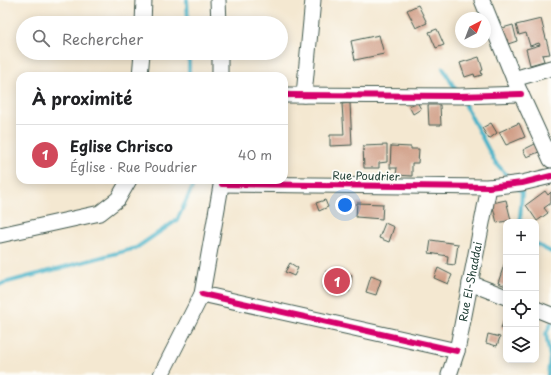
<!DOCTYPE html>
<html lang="fr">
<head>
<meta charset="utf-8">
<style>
	body { margin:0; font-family:"Playpen Sans",sans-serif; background:#f6f6f6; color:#202124 }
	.controls { position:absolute; right:12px; bottom:12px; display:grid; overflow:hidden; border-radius:8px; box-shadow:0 2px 10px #0003 }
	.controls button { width:36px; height:36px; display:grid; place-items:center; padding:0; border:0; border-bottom:1px solid #e0e0e0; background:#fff; color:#202124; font:20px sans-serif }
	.compass { position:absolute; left:455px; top:12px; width:36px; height:36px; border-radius:50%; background:#fff; box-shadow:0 2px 10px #0003; rotate:42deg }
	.you { position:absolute; left:345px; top:205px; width:14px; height:14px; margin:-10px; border:3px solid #fff; border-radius:50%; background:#1a73e8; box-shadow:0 0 0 6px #1a73e833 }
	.badge { display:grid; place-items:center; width:26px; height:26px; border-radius:50%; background:#d1495b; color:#fff; font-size:13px; font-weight:700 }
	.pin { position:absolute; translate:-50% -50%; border:2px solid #fff; box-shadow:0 1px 4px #0006 }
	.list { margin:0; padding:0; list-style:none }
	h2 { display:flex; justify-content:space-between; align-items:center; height:52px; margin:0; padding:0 16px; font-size:17px }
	h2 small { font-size:13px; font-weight:400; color:#757577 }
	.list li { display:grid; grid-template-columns:26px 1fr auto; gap:12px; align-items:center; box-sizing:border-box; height:60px; padding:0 16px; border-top:1px solid #e0e0e0 }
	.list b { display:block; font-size:15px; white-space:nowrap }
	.list p { margin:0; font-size:13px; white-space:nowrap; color:#757577 }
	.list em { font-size:13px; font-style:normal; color:#757577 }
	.icon { flex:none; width:22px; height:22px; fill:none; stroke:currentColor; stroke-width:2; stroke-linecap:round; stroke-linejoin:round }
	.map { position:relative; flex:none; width:551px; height:375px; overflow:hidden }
	.search { position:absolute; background:#fff; box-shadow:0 2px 10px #0003; left:16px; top:16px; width:272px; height:44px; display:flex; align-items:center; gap:10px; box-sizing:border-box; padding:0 14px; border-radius:22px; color:#757577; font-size:15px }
	.panel { position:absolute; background:#fff; box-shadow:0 2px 10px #0003; left:16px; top:72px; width:272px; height:112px; border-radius:12px }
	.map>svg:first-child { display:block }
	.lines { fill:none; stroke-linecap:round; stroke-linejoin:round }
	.stream { stroke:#4ab3c8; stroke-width:4 }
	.building { fill:#d09e86 }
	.minor-casing { stroke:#3f574c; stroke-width:17 }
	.minor { stroke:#fff; stroke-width:15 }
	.cycleway-casing { stroke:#fdfcf7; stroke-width:8 }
	.cycleway { stroke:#d6006c; stroke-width:6 }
	.labels { text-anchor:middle; stroke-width:3.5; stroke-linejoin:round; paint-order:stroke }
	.street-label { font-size:11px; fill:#1f3d34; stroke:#fdfcf7 }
</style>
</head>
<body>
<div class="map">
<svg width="551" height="375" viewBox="0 0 551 375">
	<rect width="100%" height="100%" fill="#fdfcf7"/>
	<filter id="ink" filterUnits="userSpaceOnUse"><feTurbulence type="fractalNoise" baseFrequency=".025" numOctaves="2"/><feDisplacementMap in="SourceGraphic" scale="8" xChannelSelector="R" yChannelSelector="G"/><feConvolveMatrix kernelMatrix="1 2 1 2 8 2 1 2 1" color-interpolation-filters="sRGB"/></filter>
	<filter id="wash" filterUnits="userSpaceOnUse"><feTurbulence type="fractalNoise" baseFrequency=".012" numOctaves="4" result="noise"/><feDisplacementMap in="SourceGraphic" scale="16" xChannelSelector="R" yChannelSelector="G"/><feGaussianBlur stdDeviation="0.9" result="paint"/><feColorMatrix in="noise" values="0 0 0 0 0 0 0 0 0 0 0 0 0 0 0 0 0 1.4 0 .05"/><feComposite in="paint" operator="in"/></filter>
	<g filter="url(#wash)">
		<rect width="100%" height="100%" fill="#f4e8d1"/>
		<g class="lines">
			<g class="stream">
				<path d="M187 0 188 23"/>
				<path d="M189 53V76"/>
				<path d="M443 68 457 92"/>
				<path d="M462 99 495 162 511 180"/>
				<path d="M517 187 522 192 520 220 522 222"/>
				<path d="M536 244 551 252"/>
				<path d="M0 284 136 248 177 220 193 186V180"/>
				<path d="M548 375 550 357 546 334 551 323"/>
			</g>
		</g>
		<g id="blocks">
			<g class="building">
				<path d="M418 5 427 23 416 28 407 10Z"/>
				<path d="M541 19 550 54 542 55 544 61 530 65 526 49 540 45 539 43 530 46 526 33 519 35 516 25Z"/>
				<path d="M513 25 517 41 508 44 507 39 502 40 499 29Z"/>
				<path d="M437 29 444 45 436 48 429 32Z"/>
				<path d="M379 35 384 54 355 60 351 41Z"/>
				<path d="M479 57 483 70 481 71 482 75 475 77 474 74 465 77 460 63Z"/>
				<path d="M417 102 421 109 413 114 409 106Z"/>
				<path d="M350 103 352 145 330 146V135H344L342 104Z"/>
				<path d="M428 105H440L441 125H429Z"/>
				<path d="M491 123 497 133 489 139 482 128Z"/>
				<path d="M519 123 525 137 506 145 499 132Z"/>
				<path d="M537 143 541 151 527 157 523 150Z"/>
				<path d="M387 145V162L379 163V168H364L363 146Z"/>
				<path d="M391 146 411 147V149H419L418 163H412V176L396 175 397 168H390Z"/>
				<path d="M545 191 548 195 551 192V203L544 208 548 213 537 221 526 205Z"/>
				<path d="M325 200 328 207 319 211 316 203Z"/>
				<path d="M506 200 511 220 497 223 492 203Z"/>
				<path d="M357 203 383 204 382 219 356 217Z"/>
				<path d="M385 223 394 227 389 242 379 238Z"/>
				<path d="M431 240 458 244 455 265 447 264 448 256 429 253Z"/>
				<path d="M506 259V286L498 283Z"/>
				<path d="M290 263 298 268 294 276 285 272Z"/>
				<path d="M438 268 452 275 448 284 434 278Z"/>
				<path d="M326 271 352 275 349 292 323 288Z"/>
				<path d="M371 276 381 280 376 295 366 292Z"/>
				<path d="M506 315V330L501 328Z"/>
				<path d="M488 334 500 337 497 346 486 343Z"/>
			</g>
		</g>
	</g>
	<g filter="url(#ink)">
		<use href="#blocks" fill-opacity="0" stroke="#3f574c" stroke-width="1"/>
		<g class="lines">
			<g class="minor-casing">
				<g id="minor">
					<path d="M218 0 219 23"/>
					<path d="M482 0 514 79 551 160"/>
					<path d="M143 23 144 0"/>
					<path d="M220 53V76"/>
					<path d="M140 76 142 53"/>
					<path d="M514 79 551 68"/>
					<path d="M284 95 460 96 521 94"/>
					<path d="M304 95 313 0"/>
					<path d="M222 184 489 187 522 183 551 176"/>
					<path d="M0 235 100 213 118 199 129 180"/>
					<path d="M470 283 506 297"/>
					<path d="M202 294 457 351"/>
					<path d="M536 309 551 315"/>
					<path d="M161 375 202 294 222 180"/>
					<path id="s1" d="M449 375 457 351 489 187"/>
				</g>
			</g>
			<use href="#minor" class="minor"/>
			<g class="cycleway-casing">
				<g id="cycleway">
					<path d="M284 95 460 96 521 94"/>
					<path d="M222 184 489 187 522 183 551 176"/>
					<path d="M202 294 457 351"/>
				</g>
			</g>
			<use href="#cycleway" class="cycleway"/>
		</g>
	</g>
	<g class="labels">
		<g class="street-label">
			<text transform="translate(366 176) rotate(1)" y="4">Rue Poudrier</text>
			<text dy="4" stroke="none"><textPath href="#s1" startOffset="96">Rue El-Shaddai</textPath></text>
		</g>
	</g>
</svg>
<div class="controls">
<button>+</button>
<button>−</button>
<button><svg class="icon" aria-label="locate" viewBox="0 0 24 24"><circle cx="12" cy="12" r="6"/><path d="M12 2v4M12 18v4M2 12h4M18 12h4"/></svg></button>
<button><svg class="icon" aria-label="layers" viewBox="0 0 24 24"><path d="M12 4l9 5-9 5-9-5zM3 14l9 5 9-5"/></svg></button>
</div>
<svg class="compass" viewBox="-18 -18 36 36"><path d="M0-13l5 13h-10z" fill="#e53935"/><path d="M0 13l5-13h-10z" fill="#757577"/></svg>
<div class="you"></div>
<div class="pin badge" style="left:337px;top:281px">1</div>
<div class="search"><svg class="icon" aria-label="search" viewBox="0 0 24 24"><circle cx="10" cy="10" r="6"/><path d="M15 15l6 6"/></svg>Rechercher</div>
<section class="panel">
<h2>À proximité<small></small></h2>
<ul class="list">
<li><span class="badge">1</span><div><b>Eglise Chrisco</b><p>Église · Rue Poudrier</p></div><em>40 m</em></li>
</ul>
</section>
</div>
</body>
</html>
